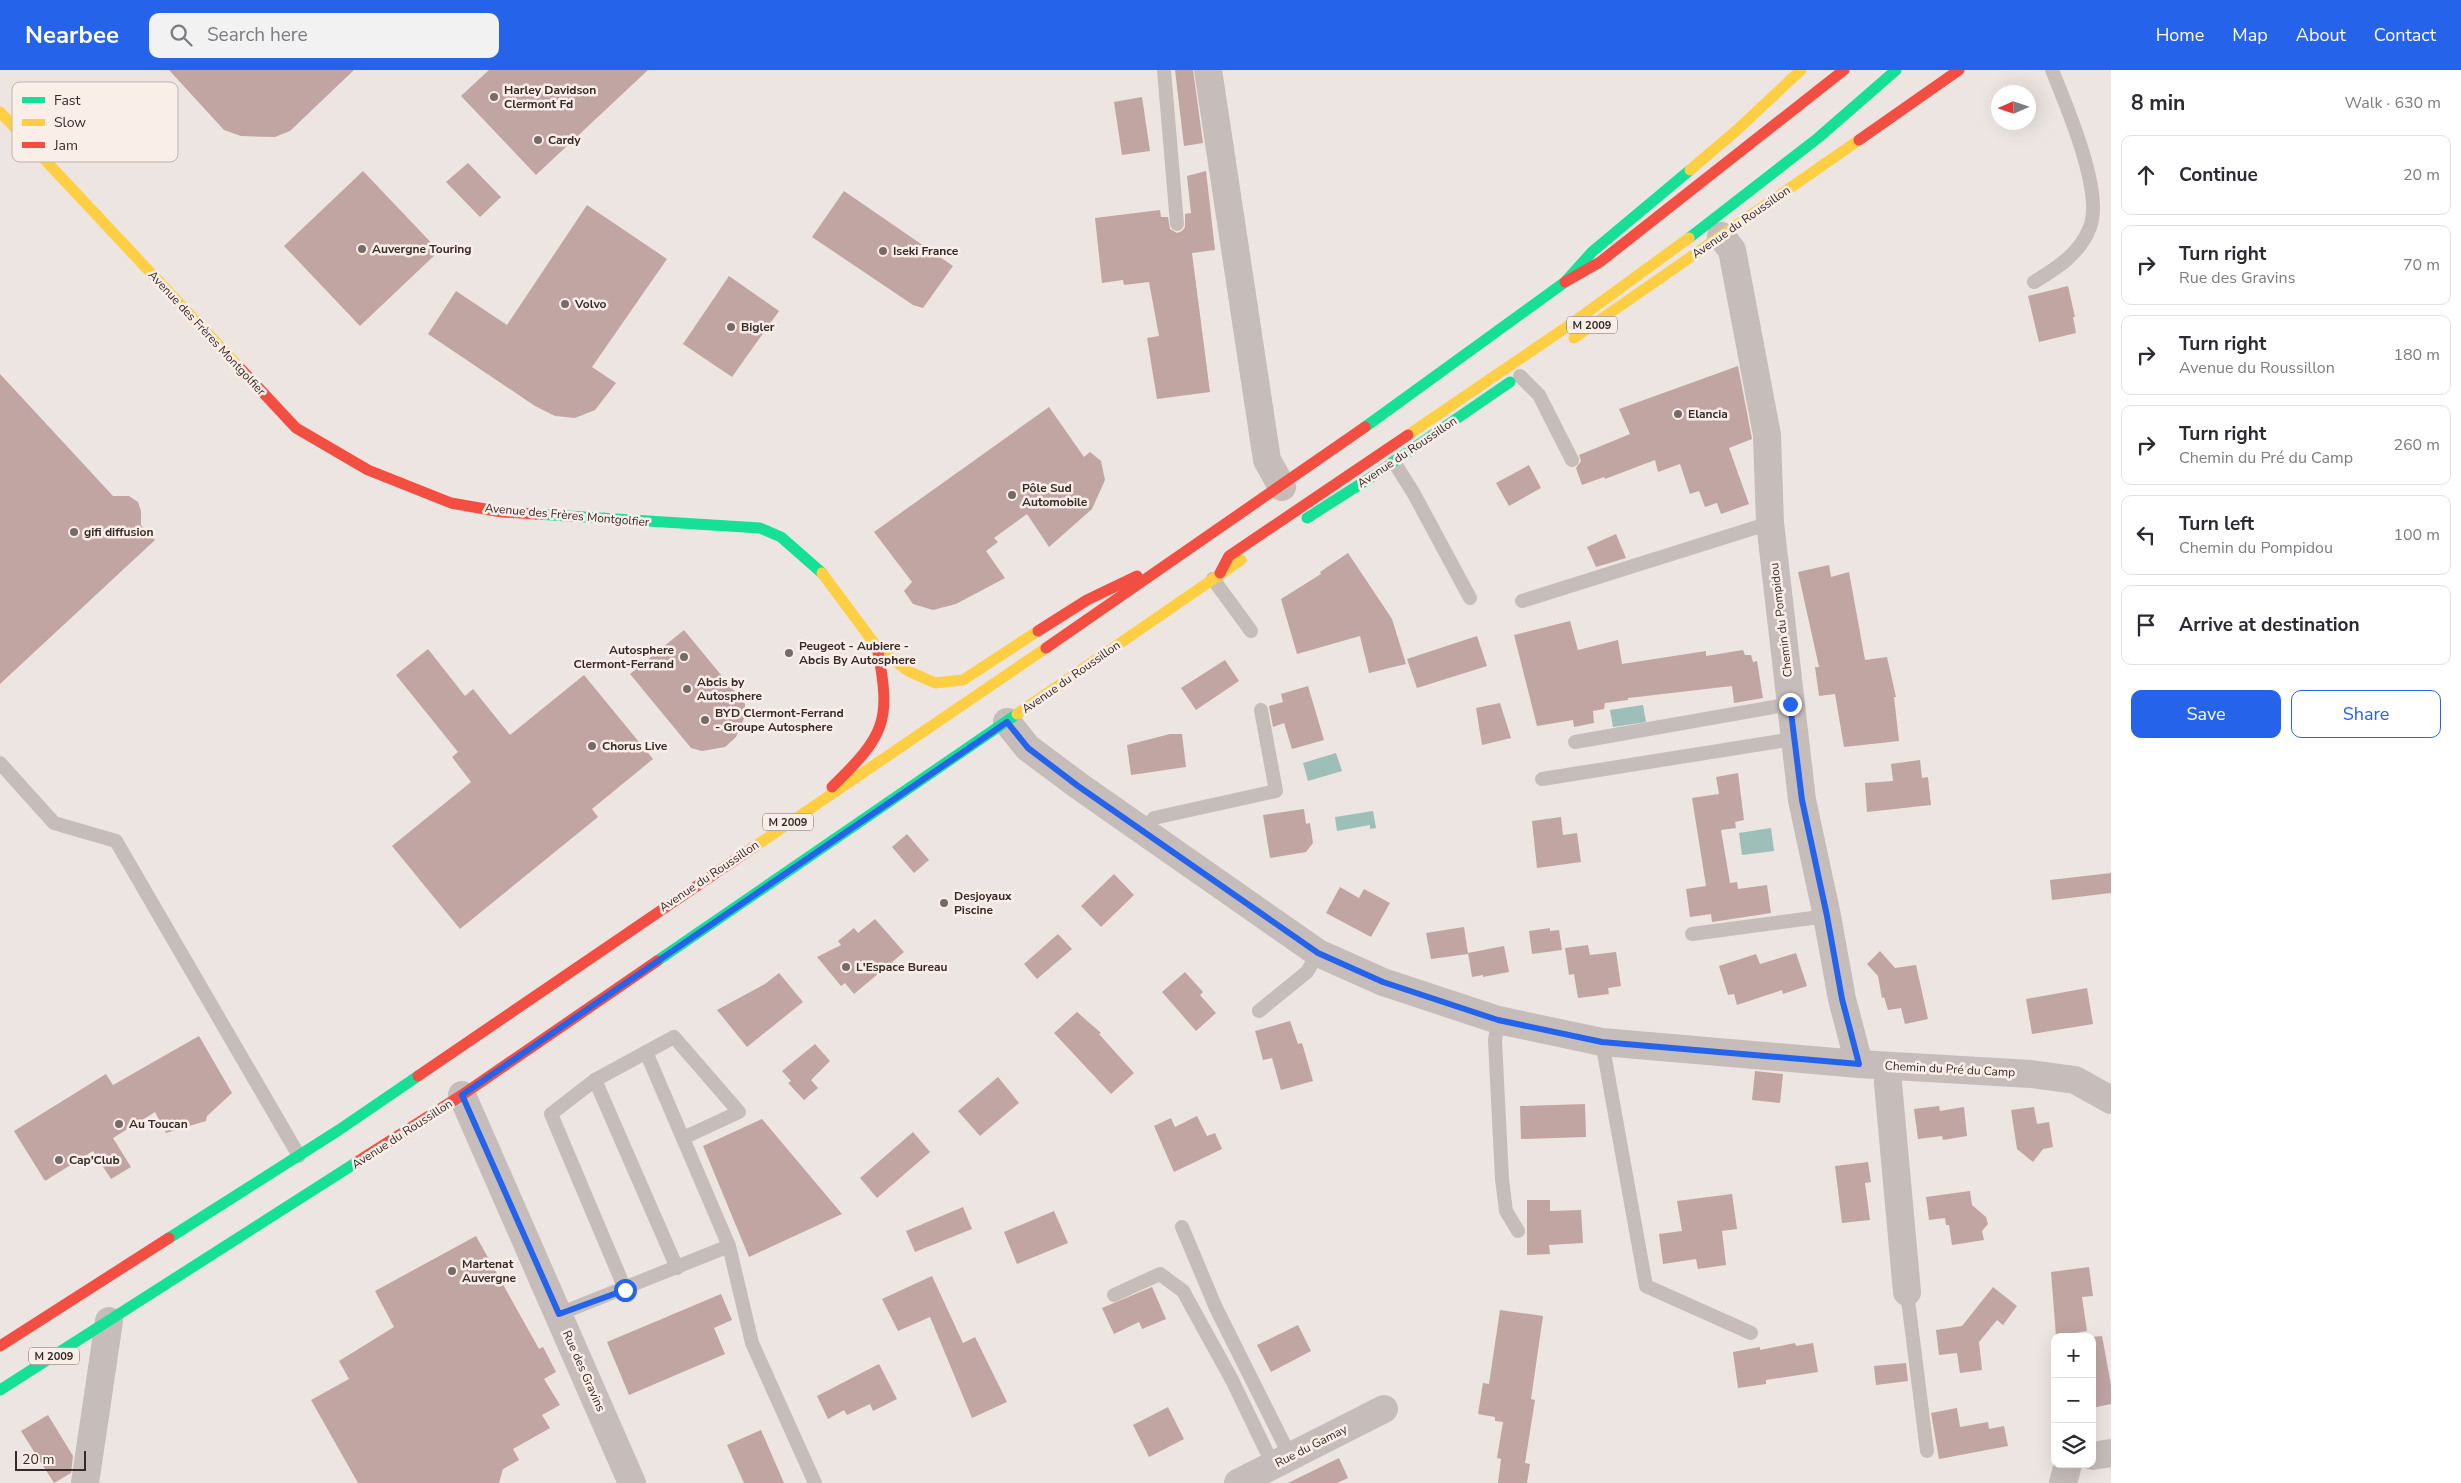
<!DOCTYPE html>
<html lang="en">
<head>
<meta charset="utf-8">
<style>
	body { margin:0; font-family:"Nunito Sans",sans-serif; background:#f2f2f3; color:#2b2b33 }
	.controls { position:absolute; right:15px; bottom:15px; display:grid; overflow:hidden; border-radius:10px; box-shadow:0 5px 20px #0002 }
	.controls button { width:45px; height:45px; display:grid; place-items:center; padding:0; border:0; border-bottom:1px solid #e1e1e2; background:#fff; color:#2b2b33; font:25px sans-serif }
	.compass { position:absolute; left:1991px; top:15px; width:45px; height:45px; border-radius:50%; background:#fff; box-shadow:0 5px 20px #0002; rotate:267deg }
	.scale { position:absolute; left:15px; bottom:12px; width:71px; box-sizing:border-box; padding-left:5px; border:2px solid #372a28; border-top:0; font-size:14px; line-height:18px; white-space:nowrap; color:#372a28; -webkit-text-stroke:4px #faeee8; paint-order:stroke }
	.stop { position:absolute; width:15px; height:15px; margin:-11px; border:4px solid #2563eb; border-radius:50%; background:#fff }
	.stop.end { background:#2563eb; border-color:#fff; box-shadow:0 1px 5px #0008 }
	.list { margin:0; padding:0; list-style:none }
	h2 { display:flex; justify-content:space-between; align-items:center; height:65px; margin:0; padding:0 20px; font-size:21px }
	h2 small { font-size:16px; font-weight:400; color:#7c7c81 }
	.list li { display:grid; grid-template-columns:32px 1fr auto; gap:15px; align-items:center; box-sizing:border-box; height:80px; margin:0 10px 10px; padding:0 10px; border:1px solid #e1e1e2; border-radius:10px }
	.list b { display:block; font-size:19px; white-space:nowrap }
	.list p { margin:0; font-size:16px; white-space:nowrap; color:#7c7c81 }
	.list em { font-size:16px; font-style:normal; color:#7c7c81 }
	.actions { display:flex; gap:10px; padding:15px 20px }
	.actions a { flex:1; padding:11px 0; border:1px solid #2563eb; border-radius:10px; text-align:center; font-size:18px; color:#2563eb }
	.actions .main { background:#2563eb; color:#fff }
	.icon { flex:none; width:28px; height:28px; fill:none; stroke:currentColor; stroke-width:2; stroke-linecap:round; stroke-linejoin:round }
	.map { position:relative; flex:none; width:2111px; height:1413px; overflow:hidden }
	header { display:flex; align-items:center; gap:30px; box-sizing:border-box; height:70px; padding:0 25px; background:#2563eb; color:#fff }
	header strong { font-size:24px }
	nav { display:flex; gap:28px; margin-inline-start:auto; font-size:18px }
	.search { width:350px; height:45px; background:#f2f2f3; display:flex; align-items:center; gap:12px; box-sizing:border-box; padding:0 18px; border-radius:10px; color:#7c7c81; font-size:19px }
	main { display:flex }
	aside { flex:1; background:#fff }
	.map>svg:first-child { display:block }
	.water { fill:#9dbfb8 }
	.building { fill:#c0a5a3 }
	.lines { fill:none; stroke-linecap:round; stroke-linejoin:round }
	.lane { stroke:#c6bdba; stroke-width:14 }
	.street { stroke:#c6bdba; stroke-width:28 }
	.fast { stroke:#16e098; stroke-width:11 }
	.slow { stroke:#ffcf43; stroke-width:11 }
	.jam { stroke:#f24e42; stroke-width:11 }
	.route { stroke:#2563eb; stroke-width:6 }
	.poi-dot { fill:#776b69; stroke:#faeee8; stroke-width:2 }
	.labels { text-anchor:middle; stroke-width:5; stroke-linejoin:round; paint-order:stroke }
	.shield { fill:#faeee8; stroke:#726562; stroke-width:1 }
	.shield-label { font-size:11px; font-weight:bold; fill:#372a28 }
	.poi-label { font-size:12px; font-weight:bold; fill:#372a28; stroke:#faeee8; text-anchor:start }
	.street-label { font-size:12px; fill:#372a28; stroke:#faeee8 }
	.key { fill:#faeee8; stroke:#c0b3ae; stroke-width:1 }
	.key-label { font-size:14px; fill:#372a28 }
</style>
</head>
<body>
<header>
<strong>Nearbee</strong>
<div class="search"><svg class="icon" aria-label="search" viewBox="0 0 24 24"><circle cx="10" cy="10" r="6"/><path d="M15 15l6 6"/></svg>Search here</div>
<nav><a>Home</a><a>Map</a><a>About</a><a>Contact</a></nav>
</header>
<main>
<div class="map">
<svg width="2111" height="1413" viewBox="0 0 2111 1413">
	<rect width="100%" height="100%" fill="#ede5e1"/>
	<g class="water">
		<path d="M1643 635 1646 652 1613 657 1610 640Z"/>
		<path d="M1336 683 1342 701 1308 711 1303 693Z"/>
		<path d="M1373 741 1376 758 1370 759V755L1337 761 1335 747Z"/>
		<path d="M1771 758 1774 781 1742 785 1739 763Z"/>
	</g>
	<g class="building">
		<path d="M169 0H354L290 61 275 67 241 66 224 60Z"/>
		<path d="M489 0H648L536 105 461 26Z"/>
		<path d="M1175 0H1193L1203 73 1184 76Z"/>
		<path d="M1142 27 1150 81 1122 85 1114 32Z"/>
		<path d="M468 93 501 127 480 147 446 112Z"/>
		<path d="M363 101 439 181 360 256 284 176Z"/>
		<path d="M1206 101 1215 180 1192 183 1210 322 1157 329 1147 268 1159 266 1149 212 1124 215 1123 210 1102 213 1095 148 1160 140 1161 147H1168L1170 159 1177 163 1182 161 1185 157V144L1191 143 1187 106Z"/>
		<path d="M844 121 953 196 923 238 913 235 812 167Z"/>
		<path d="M587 135 667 189 592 297 616 313 595 340 575 348 555 346 535 336 428 264 456 221 507 255Z"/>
		<path d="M729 206 779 241 732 307 683 274Z"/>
		<path d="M2068 216 2075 247H2073L2076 263 2039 272 2028 226Z"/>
		<path d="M1738 296 1752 369 1729 378 1749 434 1721 444 1717 433 1705 437 1699 421 1690 424 1680 394 1658 402 1655 390 1605 409 1604 407 1582 415 1576 398 1581 391 1579 385 1630 364 1619 339Z"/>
		<path d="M0 304 113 426H129L138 432 141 441V455L155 470 0 614Z"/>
		<path d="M1049 337 1084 387 1090 382 1101 391 1105 410 1092 439 1049 477 1027 444 994 468 998 472 986 481 1005 508 956 534 933 540 913 534 904 521 912 512 874 462Z"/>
		<path d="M1529 395 1541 418 1509 436 1496 413Z"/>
		<path d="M1616 464 1626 488 1596 497 1587 477Z"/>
		<path d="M1348 483 1392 549 1406 594 1369 603 1360 566 1297 584 1281 529 1321 504 1320 502Z"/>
		<path d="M1829 495 1831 507 1849 502 1865 590 1887 587 1896 627H1894L1899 671 1844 677 1835 624 1819 626 1815 597H1819L1798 502Z"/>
		<path d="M1570 551 1578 580 1618 570 1622 594 1706 581V586L1743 580 1745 585H1751L1753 592 1757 591 1763 628 1734 633 1732 616 1628 628V630L1605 633 1604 639 1593 641 1594 653 1574 657 1573 650 1537 656 1514 565Z"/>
		<path d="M684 560 745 634V646L736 667 725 677 702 681 691 678 630 604Z"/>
		<path d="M1477 566 1487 596 1417 618 1407 589Z"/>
		<path d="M428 579 465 626 473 619 510 665 584 605 653 689 592 739 598 747 460 859 392 776 471 712 452 687 458 682 396 605Z"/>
		<path d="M1225 590 1239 611 1196 640 1181 618Z"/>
		<path d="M1308 616 1324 670 1292 679 1284 653 1273 657 1269 636 1283 632 1281 624Z"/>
		<path d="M1500 633 1511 668 1482 675 1476 638Z"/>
		<path d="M1170 664H1182L1186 697 1131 705 1127 675Z"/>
		<path d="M1920 690 1922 708 1928 707 1931 735 1867 742 1865 713 1893 711 1891 694Z"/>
		<path d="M1738 703 1744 750 1735 752 1736 758 1721 760 1730 813 1737 812 1738 819 1767 815 1771 843 1712 852 1711 844 1690 847 1686 819 1706 816 1692 728 1719 724 1716 707Z"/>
		<path d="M1304 739 1306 754 1310 753 1313 773 1306 782 1270 788 1263 745Z"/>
		<path d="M1561 747 1563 765 1577 763 1581 792 1537 798 1532 751Z"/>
		<path d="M907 764 929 790 914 803 892 777Z"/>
		<path d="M2111 803V823L2052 830 2050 810Z"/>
		<path d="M1114 804 1134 825 1101 857 1081 836Z"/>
		<path d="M1340 817 1359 828 1364 819 1390 833 1371 867 1326 843Z"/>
		<path d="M875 849 904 882 854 924 845 913 841 916 817 887 841 875 838 871 854 858 858 863Z"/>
		<path d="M1464 857 1468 884 1431 889 1426 863Z"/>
		<path d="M1550 858V861L1559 860 1562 880 1532 884 1529 861Z"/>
		<path d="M1058 864 1072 879 1037 909 1024 894Z"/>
		<path d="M1588 875 1590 885 1616 882 1621 916 1608 918 1609 924 1578 928 1574 904 1569 905 1565 878Z"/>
		<path d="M1504 876 1509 902 1483 907V905L1472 907 1468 883Z"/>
		<path d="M1880 881 1895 898 1916 895 1928 949 1905 954 1901 938 1888 940 1884 927 1882 928 1878 906 1867 894Z"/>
		<path d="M1796 883 1807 916 1783 924 1782 920 1737 935 1734 924 1728 925 1719 896 1756 884 1760 894Z"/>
		<path d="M1185 902 1203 922 1200 925 1216 943 1196 961 1162 922Z"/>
		<path d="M779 903 803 932 747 977 717 940 765 914Z"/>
		<path d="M2087 918 2093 954 2032 964 2026 929Z"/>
		<path d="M1077 942 1101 963 1099 964 1134 1003 1111 1024 1054 963Z"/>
		<path d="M1290 951 1298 974 1302 973 1313 1011 1281 1020 1272 988 1263 990 1255 961Z"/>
		<path d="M199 966 232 1023 207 1046 206 1051 166 1063 155 1042 113 1068 131 1097 111 1109 93 1081 45 1111 14 1061 106 1004 113 1015Z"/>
		<path d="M815 974 830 991 811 1010 818 1018 804 1030 788 1013 791 1011 782 1001Z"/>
		<path d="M1755 1001 1783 1004 1780 1033 1752 1030Z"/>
		<path d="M998 1007 1019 1033 980 1066 958 1041Z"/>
		<path d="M1585 1034 1586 1067 1521 1069 1520 1036Z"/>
		<path d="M1939 1036 1940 1041 1964 1037 1967 1066 1943 1070 1942 1066 1918 1069 1914 1039Z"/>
		<path d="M2034 1037 2037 1054 2049 1052 2053 1077 2043 1079 2033 1092 2017 1079 2011 1040Z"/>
		<path d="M1197 1046 1207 1066 1215 1063 1222 1079 1174 1102 1154 1056 1171 1048 1175 1057Z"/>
		<path d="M762 1049 842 1144 749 1187 703 1076Z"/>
		<path d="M913 1062 930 1082 877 1128 860 1108Z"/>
		<path d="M1868 1092 1871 1112 1865 1113 1870 1150 1842 1153 1835 1096Z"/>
		<path d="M1970 1121 1972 1135 1986 1147 1988 1154 1982 1161 1984 1170 1952 1175 1949 1155H1946L1945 1148 1929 1150 1926 1127Z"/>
		<path d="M1732 1124 1737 1159 1722 1161 1726 1195 1698 1199 1696 1189 1663 1194 1659 1164 1682 1161 1677 1131Z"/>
		<path d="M1527 1130H1550V1141L1581 1140 1583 1173 1549 1175 1550 1184 1527 1185Z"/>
		<path d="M963 1137 972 1159 915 1182 906 1161Z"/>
		<path d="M1054 1141 1068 1173 1017 1194 1004 1162Z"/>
		<path d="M476 1166 539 1279 543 1277 556 1302 544 1309 560 1335 542 1345 550 1358 513 1379 519 1390 503 1399 499 1413H358L311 1330 349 1309 339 1291 394 1257 375 1221Z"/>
		<path d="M2089 1197 2093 1226 2082 1227 2087 1261 2056 1266 2051 1202Z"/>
		<path d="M932 1206 963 1273 975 1267 1007 1332 972 1348 930 1247 898 1261 882 1229Z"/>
		<path d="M1152 1217 1166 1249 1142 1259 1139 1252 1114 1264 1102 1238Z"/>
		<path d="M1993 1217 2017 1236 2003 1255 1997 1250 1979 1272 1982 1300 1960 1303 1957 1283 1939 1285 1936 1260 1962 1256Z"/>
		<path d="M721 1224 732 1250 714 1258 725 1284 629 1325 607 1272Z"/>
		<path d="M1500 1240 1543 1246 1531 1329 1535 1330 1525 1393 1530 1394 1527 1413H1498L1501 1389 1497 1388 1503 1352 1495 1351V1347L1478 1344 1483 1313 1489 1314Z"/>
		<path d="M1298 1255 1311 1281 1271 1302 1257 1275Z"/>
		<path d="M2102 1266 2111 1315V1334L2092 1338V1267Z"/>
		<path d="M1795 1273 1796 1276 1813 1273 1818 1302 1766 1310V1314L1738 1318 1733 1282 1760 1277V1280Z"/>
		<path d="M1906 1293 1908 1311 1876 1315 1874 1296Z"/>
		<path d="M879 1294 897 1329 873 1341 870 1334 847 1345 844 1340 828 1349 817 1326Z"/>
		<path d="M1168 1337 1184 1369 1149 1387 1133 1355Z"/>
		<path d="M1957 1338 1960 1357 1988 1352 1989 1359 2004 1356 2008 1376 1939 1389 1931 1343Z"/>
		<path d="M48 1345 73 1386 71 1403 54 1413 21 1361Z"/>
		<path d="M761 1360 784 1413H744L727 1375Z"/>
		<path d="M1339 1388 1348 1408 1337 1413H1288Z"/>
	</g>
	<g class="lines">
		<g class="lane">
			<path d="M1164 0 1177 154"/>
			<path d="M2034 212C2057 198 2080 184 2090 157 2104 122 2066 35 2052 0"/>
			<path d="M1520 306 1539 325 1572 390"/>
			<path d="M1394 392 1414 424 1470 528"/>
			<path d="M1213 509 1251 561"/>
			<path d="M1522 531 1770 453"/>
			<path d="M1575 672 1790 634"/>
			<path d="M0 693 54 753 116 771 299 1086"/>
			<path d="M1542 709 1793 669"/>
			<path d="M1143 762 1154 748 1276 721 1261 640"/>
			<path d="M1692 864 1827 846"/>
			<path d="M1259 941 1307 902 1318 883"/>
			<path d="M1498 950 1495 971 1502 1109 1506 1141 1518 1161"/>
			<path d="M1602 972 1646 1216 1751 1263"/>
			<path d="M646 982 729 1176 752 1273 815 1413"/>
			<path d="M595 1010 677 1198"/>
			<path d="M1182 1157 1216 1238 1290 1386"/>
			<path d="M625 1219 551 1044 595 1010 674 967 739 1042 683 1068"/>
			<path d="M1907 1222 1927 1381"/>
			<path d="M1114 1225 1160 1204 1183 1221 1232 1310 1273 1395"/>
			<path d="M559 1244 729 1176"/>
		</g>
		<g class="street">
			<path d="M1208 0 1267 390 1282 417"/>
			<path d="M1721 166 1732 180 1767 365 1770 453 1802 730 1827 846 1842 929 1859 994"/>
			<path d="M1007 652 1028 678 1079 716 1318 883 1383 912 1498 950 1602 972 1859 994 2031 1004 2075 1010 2111 1030"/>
			<path d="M1889 996 1888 1013 1907 1222"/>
			<path d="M462 1025 632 1413"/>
			<path d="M2092 1386 2111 1383"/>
			<path d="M85 1413 109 1251"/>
			<path d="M1238 1413 1384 1339"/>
			<path d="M2063 1413 2068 1394"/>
		</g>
		<g class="fast">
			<path d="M1689 168 1818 68 1896 0"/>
			<path d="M1365 357 1565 212 1592 182 1690 100"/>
			<path d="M536 444 760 458 781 467 822 503"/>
			<path d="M1307 448 1373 406 1510 312"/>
			<path d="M657 891 1017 644"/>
			<path d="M169 1168 339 1060 418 1006"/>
			<path d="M0 1320 357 1092"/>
		</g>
		<g class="slow">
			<path d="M0 42 240 298"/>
			<path d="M1690 100 1737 60 1801 0"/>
			<path d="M1574 268 1859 70"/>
			<path d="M1408 365 1571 254 1689 168"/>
			<path d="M822 503 877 577 908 601 935 613 963 610 1038 561"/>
			<path d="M1017 644 1241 490"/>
			<path d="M754 777 1046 578"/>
		</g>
		<g class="jam">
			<path d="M1859 70 1959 0"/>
			<path d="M1565 212 1600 192 1844 0"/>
			<path d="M240 298 296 358 368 400 451 433 502 442 536 444"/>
			<path d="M1220 503 1229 486 1408 365"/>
			<path d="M1038 561 1087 530 1137 506"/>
			<path d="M1046 578 1365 357"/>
			<path d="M832 717C885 665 892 652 877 577"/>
			<path d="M418 1006 754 777"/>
			<path d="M357 1092 462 1025 657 891"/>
			<path d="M0 1276 169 1168"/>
		</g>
	</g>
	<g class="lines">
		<path class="route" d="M625 1220 559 1244 462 1025 1007 652 1028 678 1078 716 1318 883 1383 912 1498 950 1602 972 1859 994 1842 929 1827 846 1802 730 1790 634"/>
	</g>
	<g class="poi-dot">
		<circle cx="494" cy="27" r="5"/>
		<circle cx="538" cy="70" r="5"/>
		<circle cx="362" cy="179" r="5"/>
		<circle cx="883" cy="181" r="5"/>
		<circle cx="565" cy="234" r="5"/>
		<circle cx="731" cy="257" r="5"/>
		<circle cx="1678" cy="344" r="5"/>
		<circle cx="1012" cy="425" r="5"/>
		<circle cx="74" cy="462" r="5"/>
		<circle cx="789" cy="583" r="5"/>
		<circle cx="684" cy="587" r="5"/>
		<circle cx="687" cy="619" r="5"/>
		<circle cx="705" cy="650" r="5"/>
		<circle cx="592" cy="676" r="5"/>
		<circle cx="944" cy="833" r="5"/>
		<circle cx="846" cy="897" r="5"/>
		<circle cx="119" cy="1054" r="5"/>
		<circle cx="59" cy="1090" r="5"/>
		<circle cx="452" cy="1201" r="5"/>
	</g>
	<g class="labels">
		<g class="shield">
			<rect x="1567" y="246.5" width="50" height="17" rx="4"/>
			<rect x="763" y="743.5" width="50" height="17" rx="4"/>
			<rect x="29" y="1277.5" width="50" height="17" rx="4"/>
		</g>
		<g class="shield-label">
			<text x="1592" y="259">M 2009</text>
			<text x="788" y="756">M 2009</text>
			<text x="54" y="1290">M 2009</text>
		</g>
		<g class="poi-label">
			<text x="504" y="24">Harley Davidson<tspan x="504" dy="14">Clermont Fd</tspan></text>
			<text x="548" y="74">Cardy</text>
			<text x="372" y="183">Auvergne Touring</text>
			<text x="893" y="185">Iseki France</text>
			<text x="575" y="238">Volvo</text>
			<text x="741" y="261">Bigler</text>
			<text x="1688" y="348">Elancia</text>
			<text x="1022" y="422">Pôle Sud<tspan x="1022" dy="14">Automobile</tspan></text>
			<text x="84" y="466">gifi diffusion</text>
			<text x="799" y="580">Peugeot - Aubiere -<tspan x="799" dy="14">Abcis By Autosphere</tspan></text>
			<text x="674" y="584" text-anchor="end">Autosphere<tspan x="674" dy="14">Clermont-Ferrand</tspan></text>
			<text x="697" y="616">Abcis by<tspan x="697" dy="14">Autosphere</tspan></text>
			<text x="715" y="647">BYD Clermont-Ferrand<tspan x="715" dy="14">- Groupe Autosphere</tspan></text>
			<text x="602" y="680">Chorus Live</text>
			<text x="954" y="830">Desjoyaux<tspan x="954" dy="14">Piscine</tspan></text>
			<text x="856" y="901">L'Espace Bureau</text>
			<text x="129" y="1058">Au Toucan</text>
			<text x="69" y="1094">Cap'Club</text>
			<text x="462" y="1198">Martenat<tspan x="462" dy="14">Auvergne</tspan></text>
		</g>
		<g class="street-label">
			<text transform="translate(1741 152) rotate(-35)" y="4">Avenue du Roussillon</text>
			<text transform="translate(207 263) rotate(47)" y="4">Avenue des Frères Montgolfier</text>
			<text transform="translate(1407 382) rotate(-34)" y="4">Avenue du Roussillon</text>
			<text transform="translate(567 445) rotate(5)" y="4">Avenue des Frères Montgolfier</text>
			<text transform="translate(1781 550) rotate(-97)" y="4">Chemin du Pompidou</text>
			<text transform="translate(1071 607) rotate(-35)" y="4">Avenue du Roussillon</text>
			<text transform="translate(709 806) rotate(-34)" y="4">Avenue du Roussillon</text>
			<text transform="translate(1950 999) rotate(3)" y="4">Chemin du Pré du Camp</text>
			<text transform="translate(402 1064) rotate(-33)" y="4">Avenue du Roussillon</text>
			<text transform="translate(584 1301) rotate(66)" y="4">Rue des Gravins</text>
			<text transform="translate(1311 1376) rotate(-27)" y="4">Rue du Gamay</text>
		</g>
	</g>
	<rect x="12" y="12" width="166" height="80" rx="8" class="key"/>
	<rect x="22" y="27" width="23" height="6" fill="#16e098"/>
	<rect x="22" y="49" width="23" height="7" fill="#ffcf43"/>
	<rect x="22" y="72" width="23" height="6" fill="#f24e42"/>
	<g class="key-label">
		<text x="54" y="35">Fast</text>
		<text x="54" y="57">Slow</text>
		<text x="54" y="80">Jam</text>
	</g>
</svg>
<div class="controls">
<button>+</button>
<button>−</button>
<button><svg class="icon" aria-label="layers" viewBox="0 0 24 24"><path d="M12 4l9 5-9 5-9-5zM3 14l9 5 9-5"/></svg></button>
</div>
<svg class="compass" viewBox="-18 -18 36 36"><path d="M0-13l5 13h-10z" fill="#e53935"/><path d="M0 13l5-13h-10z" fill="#7c7c81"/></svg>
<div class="scale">20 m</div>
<div class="stop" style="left:625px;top:1220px"></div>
<div class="stop end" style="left:1790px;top:634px"></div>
</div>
<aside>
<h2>8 min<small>Walk · 630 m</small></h2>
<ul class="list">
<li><svg class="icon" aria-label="ahead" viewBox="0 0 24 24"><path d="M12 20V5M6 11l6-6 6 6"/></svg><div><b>Continue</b></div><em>20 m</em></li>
<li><svg class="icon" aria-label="right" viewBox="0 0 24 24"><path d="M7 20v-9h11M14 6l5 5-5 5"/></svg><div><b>Turn right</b><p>Rue des Gravins</p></div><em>70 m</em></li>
<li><svg class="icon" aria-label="right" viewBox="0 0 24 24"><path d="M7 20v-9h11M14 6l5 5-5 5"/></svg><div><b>Turn right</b><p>Avenue du Roussillon</p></div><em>180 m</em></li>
<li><svg class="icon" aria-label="right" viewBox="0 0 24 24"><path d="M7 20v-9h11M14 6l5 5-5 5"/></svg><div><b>Turn right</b><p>Chemin du Pré du Camp</p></div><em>260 m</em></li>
<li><svg class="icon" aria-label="left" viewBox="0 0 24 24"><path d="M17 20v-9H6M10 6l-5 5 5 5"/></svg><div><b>Turn left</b><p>Chemin du Pompidou</p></div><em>100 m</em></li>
<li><svg class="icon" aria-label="arrive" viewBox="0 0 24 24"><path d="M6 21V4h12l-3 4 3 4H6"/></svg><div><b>Arrive at destination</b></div></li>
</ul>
<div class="actions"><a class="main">Save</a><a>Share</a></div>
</aside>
</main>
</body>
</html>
